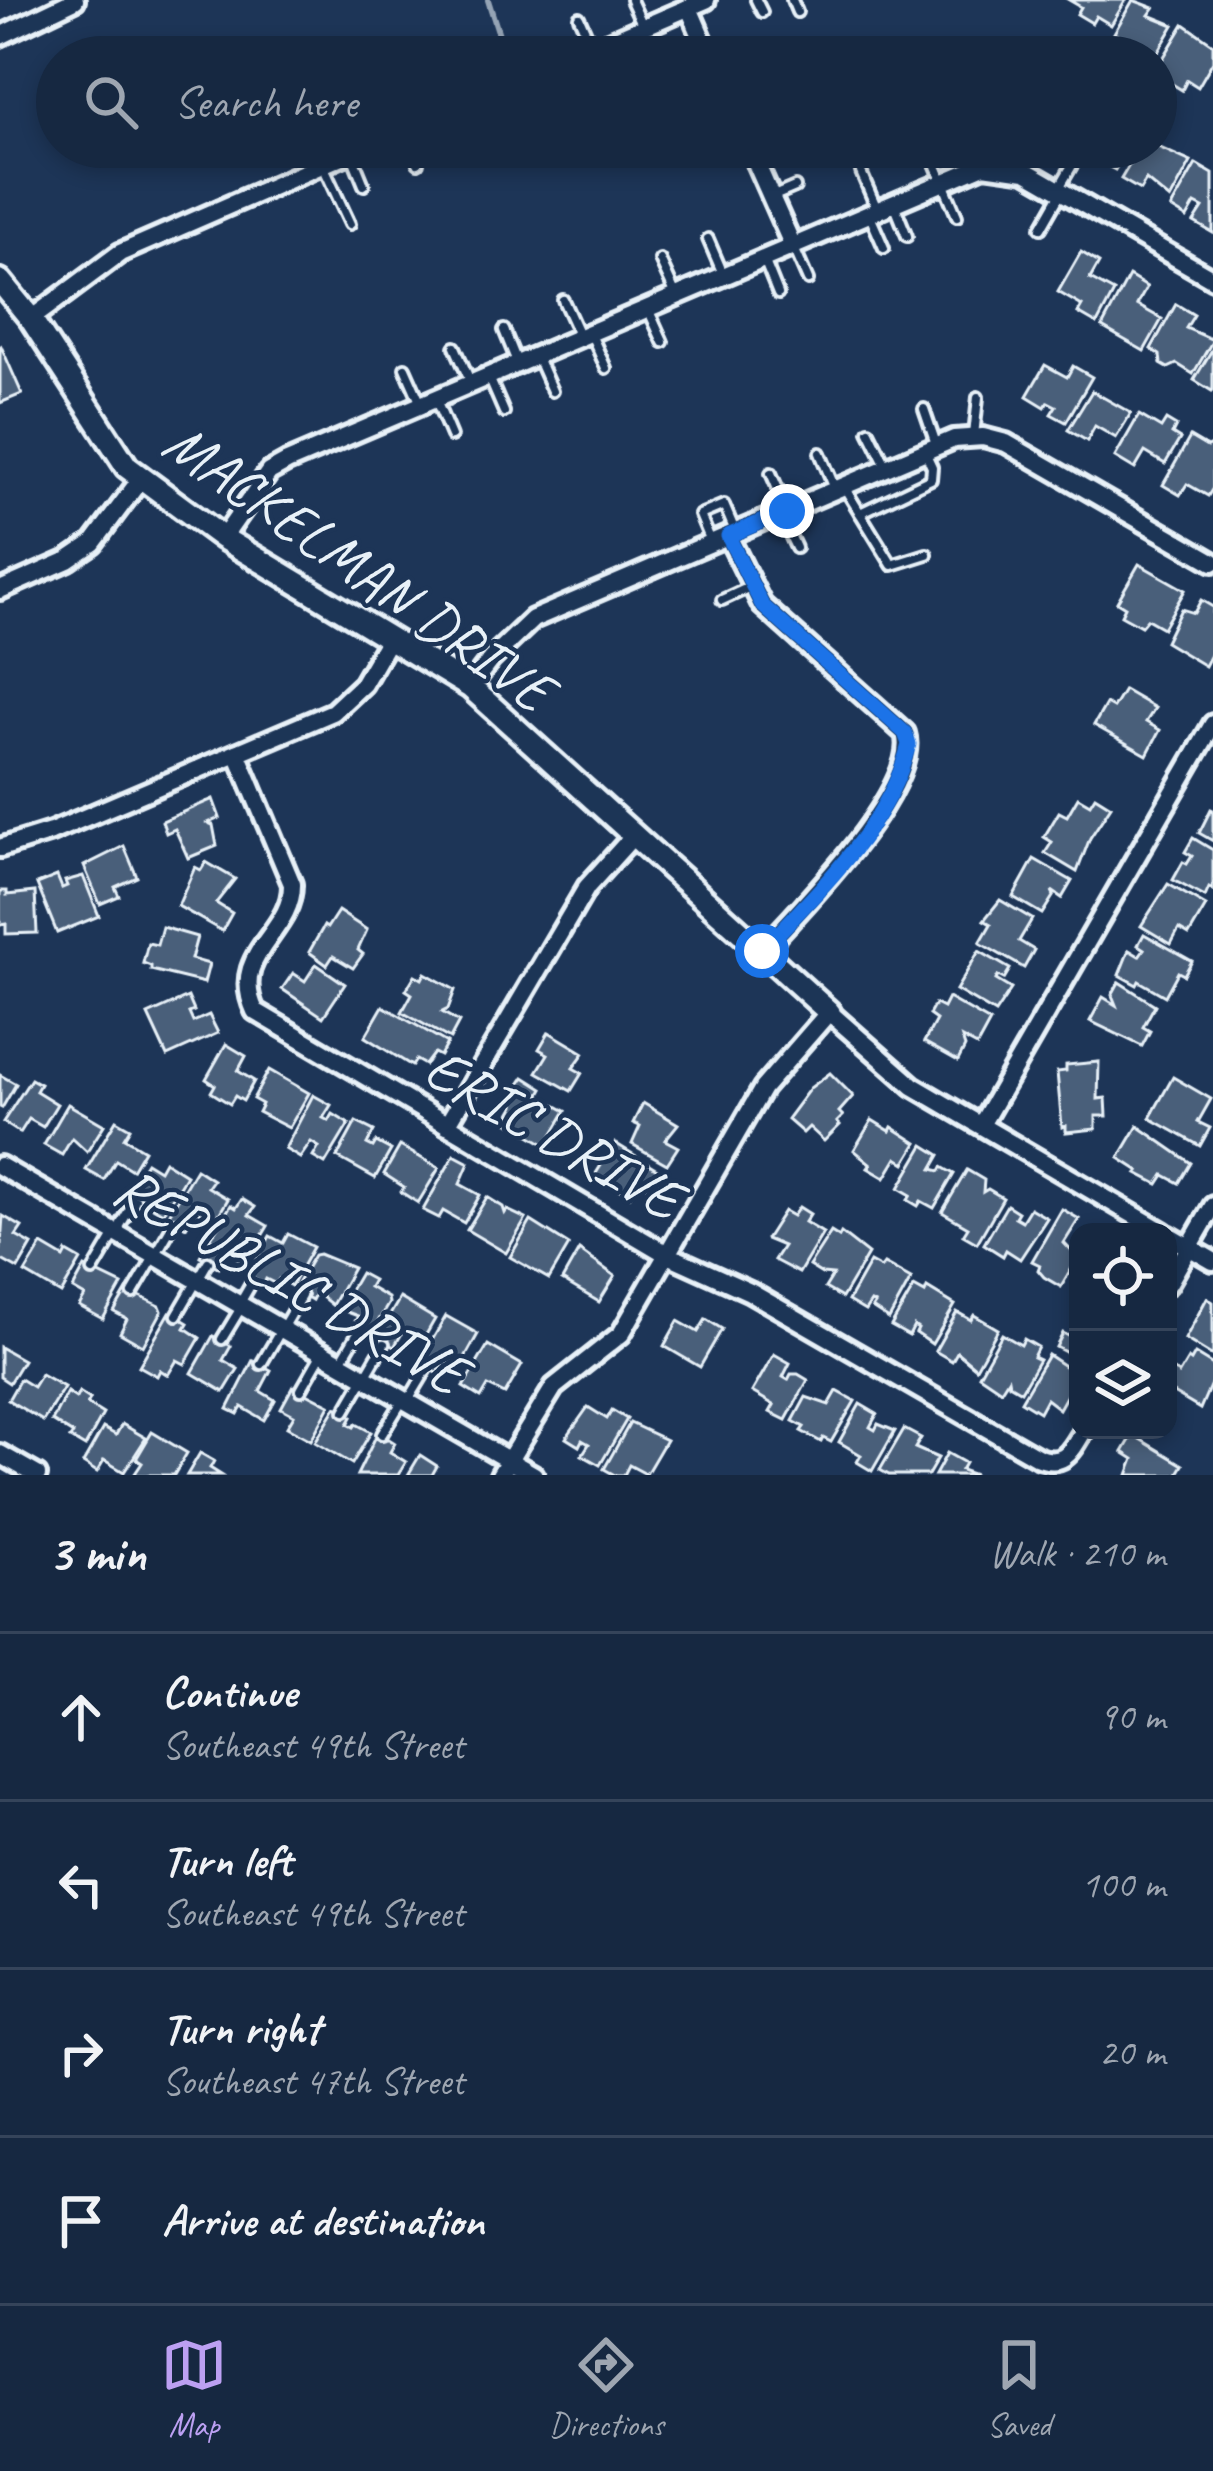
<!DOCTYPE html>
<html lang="en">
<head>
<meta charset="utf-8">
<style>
	body { margin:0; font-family:Caveat,sans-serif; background:#1f3048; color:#f1f3f6 }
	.controls { position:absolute; right:36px; bottom:36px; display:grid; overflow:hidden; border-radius:24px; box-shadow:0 6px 18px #0003 }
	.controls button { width:108px; height:108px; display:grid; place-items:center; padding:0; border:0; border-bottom:3px solid #35445a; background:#162841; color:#f1f3f6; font:60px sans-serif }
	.stop { position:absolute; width:36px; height:36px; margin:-27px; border:9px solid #1a73e8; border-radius:50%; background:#fff }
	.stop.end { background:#1a73e8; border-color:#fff; box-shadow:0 3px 12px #0008 }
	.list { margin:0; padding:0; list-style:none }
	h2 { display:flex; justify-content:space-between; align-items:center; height:156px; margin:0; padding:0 48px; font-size:51px }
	h2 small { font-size:39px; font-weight:400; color:#9ea6b1 }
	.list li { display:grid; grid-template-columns:78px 1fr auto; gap:36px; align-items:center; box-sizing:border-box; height:168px; padding:0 48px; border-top:3px solid #35445a }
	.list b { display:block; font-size:45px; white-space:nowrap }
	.list p { margin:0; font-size:39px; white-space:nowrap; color:#9ea6b1 }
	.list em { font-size:39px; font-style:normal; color:#9ea6b1 }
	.icon { flex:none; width:66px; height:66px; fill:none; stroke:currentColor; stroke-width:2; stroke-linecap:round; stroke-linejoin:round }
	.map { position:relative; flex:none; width:1213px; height:1475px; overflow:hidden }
	.search { position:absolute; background:#162841; box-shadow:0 6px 18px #0003; left:36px; right:36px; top:36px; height:132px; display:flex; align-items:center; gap:30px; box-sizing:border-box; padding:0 42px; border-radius:66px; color:#9ea6b1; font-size:45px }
	.sheet { height:828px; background:#162841 }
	nav { display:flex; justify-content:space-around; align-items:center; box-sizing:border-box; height:168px; border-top:3px solid #35445a; background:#162841; font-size:33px; color:#9ea6b1 }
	nav a { display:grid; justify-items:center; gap:6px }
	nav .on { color:#bca0f2 }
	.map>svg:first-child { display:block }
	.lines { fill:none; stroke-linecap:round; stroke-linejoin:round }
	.stream { stroke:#95a4b5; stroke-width:6 }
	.building { fill:#495e7a; stroke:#e8f1f8; stroke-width:3 }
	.service-casing { stroke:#e8f1f8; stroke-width:16 }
	.minor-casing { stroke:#e8f1f8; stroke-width:26 }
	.tertiary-casing { stroke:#e8f1f8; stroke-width:30 }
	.service { stroke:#1d3557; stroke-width:8 }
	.minor { stroke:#1d3557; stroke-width:16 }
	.tertiary { stroke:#1d3557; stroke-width:21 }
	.route { stroke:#1a73e8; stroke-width:15 }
	.labels { text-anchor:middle; stroke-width:9; stroke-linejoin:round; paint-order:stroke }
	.street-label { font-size:60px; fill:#e8f1f8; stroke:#1d3557 }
</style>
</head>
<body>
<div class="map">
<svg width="1213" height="1475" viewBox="0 0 1213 1475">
	<rect width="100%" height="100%" fill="#1d3557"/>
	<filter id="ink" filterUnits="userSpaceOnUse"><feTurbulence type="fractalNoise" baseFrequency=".00833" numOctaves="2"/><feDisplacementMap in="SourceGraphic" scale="24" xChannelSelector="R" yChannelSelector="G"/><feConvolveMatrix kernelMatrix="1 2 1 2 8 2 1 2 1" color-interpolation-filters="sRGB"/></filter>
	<g filter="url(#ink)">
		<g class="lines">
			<path class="stream" d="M488 0 506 57"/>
		</g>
		<g class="building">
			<path d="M1069 0H1126L1111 25 1096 16 1092 23 1077 14 1081 7Z"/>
			<path d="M1133 0 1154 8 1149 15 1174 25 1155 57H1133L1124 49 1128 42 1114 33Z"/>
			<path d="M1184 24 1213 44V61L1198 87 1187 80 1182 90 1156 74V70Z"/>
			<path d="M1156 139V146L1191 162 1170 200 1146 180 1140 190 1121 179 1140 147H1156Z"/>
			<path d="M1075 147H1100L1091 163 1072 152Z"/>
			<path d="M1102 147H1128L1115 170 1100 162 1107 150Z"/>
			<path d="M1196 164 1213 174V233L1194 222 1203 208 1195 204 1187 218 1171 208Z"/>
			<path d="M1081 252 1099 263 1090 279 1114 292 1097 324 1078 313 1082 306 1058 292Z"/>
			<path d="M1129 276 1147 287 1137 305 1162 319 1144 351 1102 327Z"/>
			<path d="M1176 304 1194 315 1186 328 1213 340 1193 374 1177 364 1168 368 1161 364 1160 355 1151 349Z"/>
			<path d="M1 346 22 394 0 403V347Z"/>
			<path d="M1213 348V390L1212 391 1194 380Z"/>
			<path d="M1045 365 1067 377 1073 366 1092 377 1066 422 1051 414 1056 406 1048 402 1045 407 1027 396Z"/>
			<path d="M1092 391 1131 413 1116 438 1095 426 1087 441 1068 430Z"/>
			<path d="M1139 415 1161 428 1166 420 1176 426 1172 434 1180 439 1165 464 1145 452 1135 469 1115 457Z"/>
			<path d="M1190 437 1207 447 1213 444V488L1208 496 1187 484 1180 495 1163 485Z"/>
			<path d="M1139 564 1185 590 1163 628 1147 619 1141 626 1121 615 1125 607 1117 602Z"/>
			<path d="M1201 600 1213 607V651L1205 666 1165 642 1181 609 1194 613Z"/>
			<path d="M1124 690 1155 708 1146 722 1160 730 1147 755 1094 725 1106 704 1113 708Z"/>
			<path d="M1095 796 1111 806 1090 838 1077 872 1045 853 1052 842 1044 837 1059 812 1067 816 1078 797 1090 804Z"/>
			<path d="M213 799 220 818 208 823 213 825 217 846 188 858 175 829 166 833 162 821Z"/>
			<path d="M1211 809 1213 810V841L1199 833Z"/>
			<path d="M1193 838 1213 850V890L1209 888 1205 897 1173 880 1183 862 1187 864 1192 856 1185 852Z"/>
			<path d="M124 846 137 877 115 887 119 896 100 904 84 866Z"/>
			<path d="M1034 859 1072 881 1062 898 1052 891 1054 895 1042 914 1013 897Z"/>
			<path d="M206 862 235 879 216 903 232 913 222 931 178 906 195 867 201 870Z"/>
			<path d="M57 876 62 888 67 886 65 881 83 876 99 916 57 933 37 884Z"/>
			<path d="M1168 884 1206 906 1189 935 1179 929 1171 944 1141 926Z"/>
			<path d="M0 891H7V895L35 892 37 933 6 934V924L0 925Z"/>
			<path d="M1000 900 1032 919 1019 941 1034 950 1024 968 980 943 991 924 984 920Z"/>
			<path d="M338 911 367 930 358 950 363 954 353 968 333 956 327 965 309 952 324 926 327 928Z"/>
			<path d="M162 927 197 937 191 959 209 964 204 983 151 970V966L143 963 148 943 157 945Z"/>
			<path d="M1144 934 1192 961 1184 975 1178 972 1165 996 1139 981 1137 985 1119 975 1129 950 1139 956 1144 949 1138 945Z"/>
			<path d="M979 951 1010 969 1004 979 998 976 996 980 1011 989 995 1013 956 990Z"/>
			<path d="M316 964 345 984 323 1017 282 989 293 973 305 981Z"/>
			<path d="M425 973 455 990 448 1009 442 1012 459 1022 450 1039 402 1012 412 994 406 990 415 975 422 979Z"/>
			<path d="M1119 982 1155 1005 1143 1027 1150 1031 1142 1046 1090 1021 1103 997 1116 1005 1112 995Z"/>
			<path d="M188 997 194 1011 189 1013 193 1022 209 1015 218 1033 167 1056 148 1015Z"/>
			<path d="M948 998 990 1022 977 1046 962 1038 965 1047 958 1061 924 1042 936 1020 929 1015 935 1004 943 1008Z"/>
			<path d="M383 1006 447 1043 440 1056 434 1053 425 1065 416 1060 412 1066 365 1037Z"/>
			<path d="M549 1032 584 1053 573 1068 582 1073 571 1091 537 1072 548 1054 539 1049Z"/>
			<path d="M226 1044 246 1056 238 1071 254 1081 243 1101 235 1096 230 1104 211 1092 215 1085 206 1079Z"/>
			<path d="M1099 1062 1098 1099 1106 1098 1107 1116H1096V1129L1066 1132V1126L1062 1127 1057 1072 1066 1071V1065Z"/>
			<path d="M269 1070 309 1093 289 1128 258 1112 262 1104 253 1099Z"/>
			<path d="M830 1073 853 1096 839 1112 843 1116 837 1122 840 1125 824 1141 809 1127 803 1133 787 1119 810 1088Z"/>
			<path d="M0 1075 16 1084 2 1108 0 1107Z"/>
			<path d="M524 1077 543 1089 539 1096 566 1111 546 1145 506 1121 515 1105 508 1101Z"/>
			<path d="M1173 1077 1211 1099 1198 1122 1210 1128 1200 1146 1150 1118Z"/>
			<path d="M31 1079 40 1084 36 1091 57 1104 43 1127 29 1119 20 1133 3 1122Z"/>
			<path d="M313 1095 331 1105 323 1118 329 1121 333 1114 349 1124 325 1164 313 1157 319 1147 311 1142 300 1158 285 1149Z"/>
			<path d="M643 1103 678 1124 665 1140 678 1147 667 1164 632 1144 640 1126 633 1123Z"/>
			<path d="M68 1104 104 1125 87 1152 72 1138 62 1155 44 1145Z"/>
			<path d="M116 1120 130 1128 124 1138 144 1150 132 1170 116 1160 104 1180 86 1170Z"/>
			<path d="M872 1120 890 1131 892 1127 917 1143 905 1163 897 1158 885 1178 868 1168 871 1164 854 1150Z"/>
			<path d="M356 1122 374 1131 367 1144 373 1147 376 1142 391 1150 375 1178 337 1157Z"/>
			<path d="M1138 1126 1191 1163 1179 1183 1164 1175 1158 1184 1137 1173 1139 1171 1119 1158Z"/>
			<path d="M615 1143 662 1172 652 1190 639 1182 630 1196 595 1175Z"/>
			<path d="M924 1145 940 1155 932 1169 940 1171 942 1167 954 1174 934 1208 921 1201 918 1206 908 1200 911 1195 899 1188Z"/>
			<path d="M400 1146 439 1168 418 1203 401 1192 404 1187 384 1174Z"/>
			<path d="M454 1155 469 1163 460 1184 480 1195 464 1223 443 1211 439 1218 423 1210Z"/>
			<path d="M164 1161 186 1175 163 1213 127 1192 146 1162 159 1170Z"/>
			<path d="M196 1169 213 1180 208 1187 228 1199 215 1221 196 1210 186 1227 168 1216Z"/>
			<path d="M967 1170 984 1180 983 1192 988 1189 1003 1198 977 1243 963 1235 968 1227 942 1212Z"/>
			<path d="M487 1197 503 1207 505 1213 507 1210 526 1219 506 1253 467 1230Z"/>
			<path d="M242 1199 255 1207 249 1215 268 1226 246 1263 228 1252 219 1268 200 1256 231 1205 236 1208Z"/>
			<path d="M1007 1205 1018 1212 1015 1217 1022 1221 1030 1208 1047 1218 1020 1259 1006 1250 1003 1256 984 1244Z"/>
			<path d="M799 1207 810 1214 805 1222 823 1233 799 1273 774 1260 783 1246 766 1239 784 1211 793 1216Z"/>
			<path d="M1062 1209 1079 1219 1064 1243 1078 1258 1061 1287 1044 1277 1038 1270 1040 1265 1032 1261Z"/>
			<path d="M3 1216 22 1227 16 1236 32 1245 18 1269 0 1259Z"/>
			<path d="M531 1221 569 1245 549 1279 510 1257Z"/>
			<path d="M831 1232 839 1237 841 1233 868 1254 842 1298 825 1288 833 1275 822 1274 809 1266Z"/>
			<path d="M288 1234 313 1247 291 1286 279 1279 276 1284 266 1279 261 1289 246 1280 270 1236 283 1243Z"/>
			<path d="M42 1245 64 1258 67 1252 81 1260 61 1294 25 1273Z"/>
			<path d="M579 1250 615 1276 599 1302 562 1280Z"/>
			<path d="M319 1254 353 1268 332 1305 316 1292 312 1300 294 1289 314 1255Z"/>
			<path d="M870 1262 881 1268 884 1264 911 1279 889 1319 872 1308 875 1304 871 1302 865 1311 848 1301Z"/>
			<path d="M85 1267 122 1285 103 1319 79 1306 85 1296 73 1289Z"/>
			<path d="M360 1273 373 1280 369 1287 388 1298 389 1303 371 1333 354 1323 358 1316 339 1309Z"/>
			<path d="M914 1287 925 1293 927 1288 955 1305 932 1344 916 1333 918 1329 914 1326 909 1336 891 1326Z"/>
			<path d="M127 1290 160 1306 162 1311 143 1346 120 1333 127 1319 114 1312Z"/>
			<path d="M400 1298 435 1319 423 1340 404 1330 394 1347 377 1337Z"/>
			<path d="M1207 1298 1213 1302V1356L1185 1339Z"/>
			<path d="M170 1312 188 1323 185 1328 200 1338 185 1364 177 1360 168 1375 160 1370 157 1376 139 1366Z"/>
			<path d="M957 1312 971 1320 974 1315 998 1329 976 1368 957 1352 952 1361 935 1351Z"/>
			<path d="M446 1316 478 1334 458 1370 444 1361 437 1373 419 1363Z"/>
			<path d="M706 1319 722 1329 700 1367 664 1346 678 1321 698 1332Z"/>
			<path d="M1063 1333 1076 1340 1069 1354 1056 1347Z"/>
			<path d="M1002 1334 1021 1345 1024 1339 1038 1347 1033 1357 1039 1360 1021 1391 1009 1384 1008 1379 1001 1390 979 1375Z"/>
			<path d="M213 1336 231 1346 223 1360 238 1369 224 1392 192 1373Z"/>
			<path d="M488 1345 522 1365 505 1394 488 1386 481 1398 463 1387Z"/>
			<path d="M0 1347 23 1360 9 1383 0 1377Z"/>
			<path d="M774 1354 790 1363 783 1377 788 1380 791 1374H798L808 1380 786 1420 770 1412 774 1405 752 1392Z"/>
			<path d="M1195 1354 1213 1365V1379L1200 1409 1168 1390V1368L1179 1374 1188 1359 1191 1361Z"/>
			<path d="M1048 1355 1078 1375 1059 1409 1046 1399 1039 1412 1021 1401Z"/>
			<path d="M253 1360 271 1370 260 1391 275 1400 264 1420 242 1407 238 1414 228 1409Z"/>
			<path d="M41 1374 64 1387 43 1421 8 1400 20 1379 33 1387Z"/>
			<path d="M293 1386 330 1405 311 1440 287 1427 294 1415 281 1408Z"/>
			<path d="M837 1391 855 1401 831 1442 823 1438 821 1442 801 1431 804 1427 793 1421 806 1397 829 1405Z"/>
			<path d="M67 1392 76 1398 79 1392 90 1399 87 1404 103 1414 85 1447 70 1438 73 1434 52 1421Z"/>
			<path d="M860 1404 877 1414 870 1427 875 1430 878 1424 895 1431 872 1471 857 1462 861 1455 839 1442Z"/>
			<path d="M336 1407 352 1417 348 1424 354 1427 356 1424 371 1432 352 1464 315 1442Z"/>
			<path d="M588 1407 607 1419 612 1410 627 1419 600 1465 582 1455 589 1444 582 1440 579 1446 566 1438Z"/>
			<path d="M630 1423 666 1440 646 1474 629 1465 624 1475H615L604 1469Z"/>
			<path d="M122 1424 146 1438 124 1472 104 1460 97 1472 83 1463 103 1428 116 1435Z"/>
			<path d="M904 1429 921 1438 915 1448 938 1458 928 1475H889L880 1470Z"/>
			<path d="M152 1432 187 1453 174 1475H134L142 1463 136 1459Z"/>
			<path d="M378 1432 395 1443 390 1452 406 1462 398 1475H357Z"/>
			<path d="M1133 1435 1183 1465 1177 1475H1128L1134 1459 1123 1452Z"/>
			<path d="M200 1453 214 1461 210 1468 221 1475H187Z"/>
			<path d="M947 1453 965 1463 961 1470 975 1475H935Z"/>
			<path d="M420 1455 437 1466 432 1475H408Z"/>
		</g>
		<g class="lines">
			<g class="service-casing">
				<g id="service">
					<path d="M631 0 643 26"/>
					<path d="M756 0 762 12"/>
					<path d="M792 0 797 12"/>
					<path d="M579 17 593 49"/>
					<path d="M618 38 627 57"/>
					<path d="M412 147 418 163"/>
					<path d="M928 147 957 216"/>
					<path d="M351 153 364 185"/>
					<path d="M323 166 350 224"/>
					<path d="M1016 166 1023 147"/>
					<path d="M861 172 877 209"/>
					<path d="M1060 186 1077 157"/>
					<path d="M774 196 795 187"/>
					<path d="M894 204 907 236"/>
					<path d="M870 216 884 248"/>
					<path d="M1041 228 1061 193"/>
					<path d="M708 239 723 274"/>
					<path d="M794 248 808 280"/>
					<path d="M763 257 778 294"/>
					<path d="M660 260 676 295"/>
					<path d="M563 300 579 335"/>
					<path d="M649 311 663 342"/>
					<path d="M504 330 517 362"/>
					<path d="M590 332 606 368"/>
					<path d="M455 347 471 383"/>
					<path d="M536 355 552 391"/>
					<path d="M405 368 421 404"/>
					<path d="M488 375 504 412"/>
					<path d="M435 398 451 436"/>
					<path d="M924 409 936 444"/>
					<path d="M869 431 887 467"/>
					<path d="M974 436 978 397"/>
					<path d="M820 453 836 491"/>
					<path d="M771 473 787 510"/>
					<path d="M844 487 892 565 927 554"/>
					<path d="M860 513 931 479 932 467 925 452"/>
					<path d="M781 516 796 548"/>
					<path d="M710 539 700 515 724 505 735 531"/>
					<path d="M722 600 750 587"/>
					<path d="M93 1271 135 1200"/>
					<path d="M133 1293 174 1223"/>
					<path d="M240 1303 251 1284"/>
					<path d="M177 1315 208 1262"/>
					<path d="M222 1339 242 1306"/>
					<path d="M340 1363 360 1329"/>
					<path d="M261 1364 301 1296"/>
					<path d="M301 1390 321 1355"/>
					<path d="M409 1399 427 1369"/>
					<path d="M345 1411 384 1344"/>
					<path d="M382 1434 403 1400"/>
				</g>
			</g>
			<g class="minor-casing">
				<g id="minor">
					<path d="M689 8 710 57"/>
					<path d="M0 36 75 0"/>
					<path d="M574 57 706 0"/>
					<path d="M749 147 792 244"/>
					<path d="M31 319 120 253 363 147"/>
					<path d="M728 536 762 605 905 733C922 788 798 911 762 951"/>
					<path d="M223 538 269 472 287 462 984 165 1026 171 1213 279"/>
					<path d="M0 590 68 560 93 543 140 480"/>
					<path d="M470 687 491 659 533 619 954 439 983 437 1006 443 1213 562"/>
					<path d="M237 753 292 884C293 934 228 953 255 1011L668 1255 750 1292 1037 1457C1064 1468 1071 1452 1084 1430"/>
					<path d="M0 848 51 832 333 712 363 684 389 639"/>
					<path d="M447 1125 587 887 634 835"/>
					<path d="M981 1125 1213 724"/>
					<path d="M0 1166 534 1475"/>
					<path d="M1168 1235 1213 1261"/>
					<path d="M1168 1284 1213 1206"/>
					<path d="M0 1454 37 1475"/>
					<path d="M500 1475 554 1387 621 1334 763 1088 829 1012 913 1086 1163 1232"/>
				</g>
			</g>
			<g class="tertiary-casing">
				<path id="tertiary" d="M0 281 31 319 127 467 223 538 470 687 829 1012"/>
			</g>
			<use href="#service" class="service"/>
			<use href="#minor" class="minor"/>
			<use href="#tertiary" class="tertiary"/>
		</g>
	</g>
	<g class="lines" filter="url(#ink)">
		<path class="route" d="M762 951C817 891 889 827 909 744L905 733 762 605 728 536 787 511"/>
	</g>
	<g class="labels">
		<g class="street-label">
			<text transform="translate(359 565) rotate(35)" y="21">MACKELMAN DRIVE</text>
			<text transform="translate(554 1132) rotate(30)" y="21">ERIC DRIVE</text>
			<text transform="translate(291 1279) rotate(30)" y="21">REPUBLIC DRIVE</text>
		</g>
	</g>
</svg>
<div class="controls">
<button><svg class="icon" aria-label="locate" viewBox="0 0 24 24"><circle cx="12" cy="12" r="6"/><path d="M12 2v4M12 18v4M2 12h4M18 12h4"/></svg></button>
<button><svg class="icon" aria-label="layers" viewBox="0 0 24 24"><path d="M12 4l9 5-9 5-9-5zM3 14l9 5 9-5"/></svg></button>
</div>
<div class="stop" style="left:762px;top:951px"></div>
<div class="stop end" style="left:787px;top:511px"></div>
<div class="search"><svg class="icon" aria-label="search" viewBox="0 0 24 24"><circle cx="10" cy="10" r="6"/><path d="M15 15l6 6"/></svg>Search here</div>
</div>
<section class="sheet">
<h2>3 min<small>Walk · 210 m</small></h2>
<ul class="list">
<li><svg class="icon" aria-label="ahead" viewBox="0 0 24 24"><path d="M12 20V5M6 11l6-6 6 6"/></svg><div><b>Continue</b><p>Southeast 49th Street</p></div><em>90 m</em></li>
<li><svg class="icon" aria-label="left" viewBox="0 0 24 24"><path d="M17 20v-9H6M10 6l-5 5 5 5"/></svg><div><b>Turn left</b><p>Southeast 49th Street</p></div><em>100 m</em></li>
<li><svg class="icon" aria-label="right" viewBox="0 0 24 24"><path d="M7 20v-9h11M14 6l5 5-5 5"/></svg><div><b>Turn right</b><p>Southeast 47th Street</p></div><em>20 m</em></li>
<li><svg class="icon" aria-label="arrive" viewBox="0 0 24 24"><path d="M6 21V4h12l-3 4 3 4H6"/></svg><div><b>Arrive at destination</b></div></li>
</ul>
</section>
<nav>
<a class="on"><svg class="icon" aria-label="map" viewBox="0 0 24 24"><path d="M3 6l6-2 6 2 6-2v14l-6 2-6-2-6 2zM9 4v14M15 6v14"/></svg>Map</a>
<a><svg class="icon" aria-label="directions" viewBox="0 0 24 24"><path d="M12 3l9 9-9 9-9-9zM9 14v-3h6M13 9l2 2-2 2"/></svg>Directions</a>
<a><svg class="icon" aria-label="saved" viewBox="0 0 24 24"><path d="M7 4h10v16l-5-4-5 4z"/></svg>Saved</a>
</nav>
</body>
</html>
